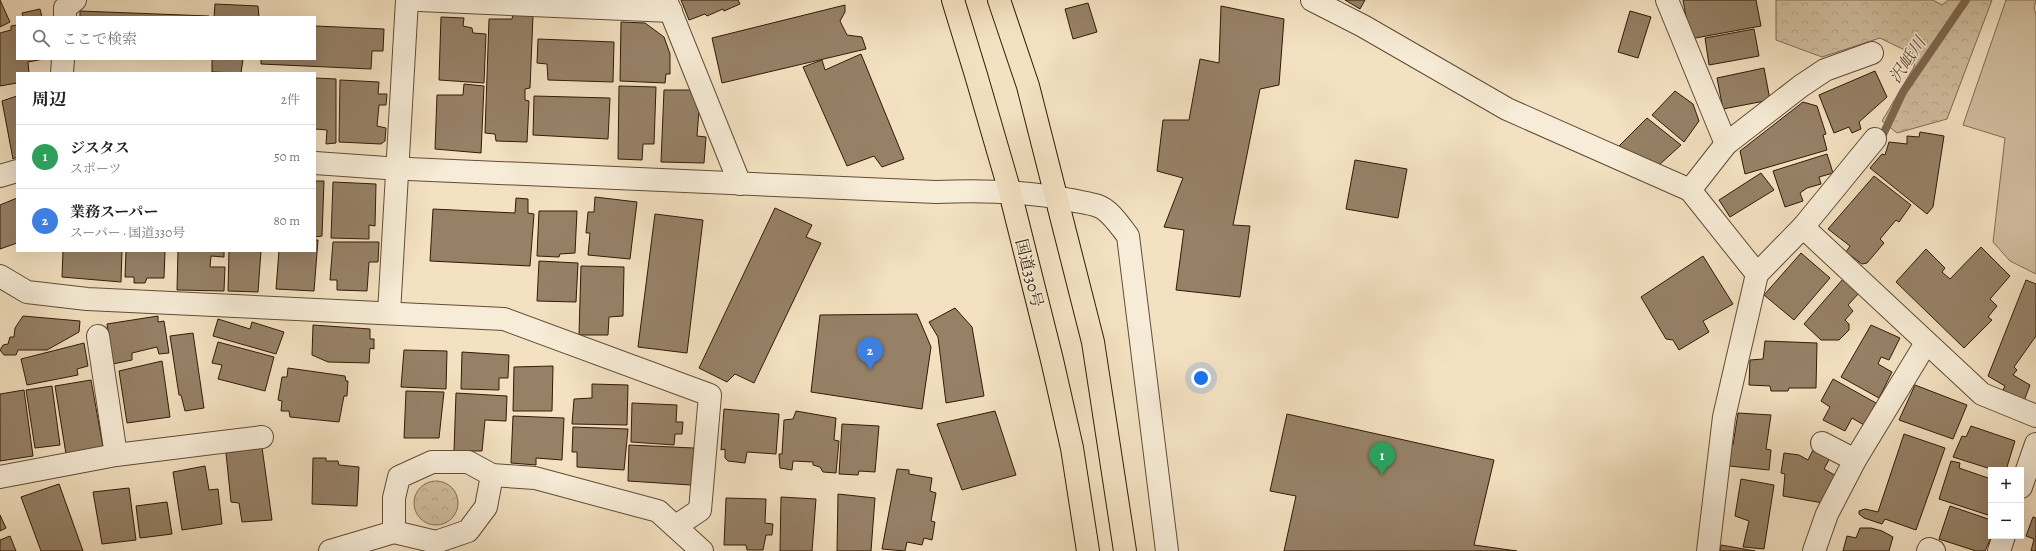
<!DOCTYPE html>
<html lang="ja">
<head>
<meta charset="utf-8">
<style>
	body { margin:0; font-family:Alegreya,"Noto Serif JP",serif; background:#f2f2f2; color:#222 }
	.controls { position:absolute; right:12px; bottom:12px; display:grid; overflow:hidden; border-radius:0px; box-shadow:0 4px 16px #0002 }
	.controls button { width:36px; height:36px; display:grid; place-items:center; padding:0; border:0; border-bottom:1px solid #e0e0e0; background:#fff; color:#222; font:20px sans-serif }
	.you { position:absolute; left:1201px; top:378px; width:14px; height:14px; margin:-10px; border:3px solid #fff; border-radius:50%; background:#1a73e8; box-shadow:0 0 0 6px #1a73e833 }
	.badge { display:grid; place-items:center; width:26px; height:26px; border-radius:50%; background:#d93025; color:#fff; font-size:13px; font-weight:700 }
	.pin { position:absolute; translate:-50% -33px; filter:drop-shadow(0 1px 2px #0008) }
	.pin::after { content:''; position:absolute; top:21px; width:14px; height:12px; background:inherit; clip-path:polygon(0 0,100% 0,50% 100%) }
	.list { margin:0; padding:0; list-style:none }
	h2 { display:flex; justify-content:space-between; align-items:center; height:52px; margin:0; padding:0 16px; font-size:17px }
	h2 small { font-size:13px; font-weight:400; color:#767676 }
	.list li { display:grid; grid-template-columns:26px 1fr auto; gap:12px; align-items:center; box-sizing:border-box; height:64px; padding:0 16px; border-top:1px solid #e0e0e0 }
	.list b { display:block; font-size:15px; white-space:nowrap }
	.list p { margin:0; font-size:13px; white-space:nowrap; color:#767676 }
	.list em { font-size:13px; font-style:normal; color:#767676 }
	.icon { flex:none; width:22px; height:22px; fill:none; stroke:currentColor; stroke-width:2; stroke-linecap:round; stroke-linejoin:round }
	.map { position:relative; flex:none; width:2036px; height:551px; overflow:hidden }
	.search { position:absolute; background:#fff; box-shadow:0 4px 16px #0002; left:16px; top:16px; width:300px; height:44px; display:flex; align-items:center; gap:10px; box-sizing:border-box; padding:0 14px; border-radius:0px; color:#767676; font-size:15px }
	.panel { position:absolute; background:#fff; box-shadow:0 4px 16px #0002; left:16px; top:72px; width:300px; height:180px; border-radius:0px }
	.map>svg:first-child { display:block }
	.green { fill:#d2bfa1; stroke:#826c54 }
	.forest { fill:url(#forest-crowns); stroke:#826c54 }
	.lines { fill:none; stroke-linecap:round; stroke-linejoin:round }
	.stream { stroke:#7e6950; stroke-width:8 }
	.building { fill:#968167; stroke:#321a06 }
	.minor-casing { stroke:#624c35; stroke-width:24 }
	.highway-casing { stroke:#321a06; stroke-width:24 }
	.minor { stroke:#f7ecd7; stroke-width:22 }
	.highway { stroke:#f3e1c1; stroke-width:22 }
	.labels { text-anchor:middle; stroke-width:3; stroke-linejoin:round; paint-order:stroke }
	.street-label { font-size:16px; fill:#321a06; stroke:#f7ecd7 }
	.water-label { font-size:17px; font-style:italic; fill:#654e37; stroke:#f7ecd7 }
</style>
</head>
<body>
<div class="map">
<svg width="2036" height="551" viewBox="0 0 2036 551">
	<defs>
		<pattern id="forest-crowns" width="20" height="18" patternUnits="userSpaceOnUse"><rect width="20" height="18" fill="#d2bfa1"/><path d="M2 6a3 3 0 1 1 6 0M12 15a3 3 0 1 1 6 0" fill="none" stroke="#b5a489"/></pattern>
	</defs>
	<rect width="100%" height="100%" fill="#f3e1c1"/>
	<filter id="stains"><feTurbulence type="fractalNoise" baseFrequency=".005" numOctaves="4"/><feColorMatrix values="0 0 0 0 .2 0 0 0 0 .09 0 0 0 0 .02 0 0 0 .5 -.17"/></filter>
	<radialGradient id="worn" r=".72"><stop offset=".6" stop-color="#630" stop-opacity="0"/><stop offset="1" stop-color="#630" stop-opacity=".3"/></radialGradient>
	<path class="green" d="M2006 0H2036L2034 8 2036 14V274L2010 261 1993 242 2005 138 1963 125Z"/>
	<g class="forest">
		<path d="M1776 0H1933L1942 5 1948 0H1992L1947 119 1897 133 1882 121 1914 67 1915 55 1880 38 1822 57 1776 40Z"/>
		<circle cx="436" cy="503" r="22"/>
	</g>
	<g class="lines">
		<path class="stream" d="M1880 141 1903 92 1966 0"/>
	</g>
	<g class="building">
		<path d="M0 0 10 22 0 27Z"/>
		<path d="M681 0H738L740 4 724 11 723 9 707 16 705 14 689 20Z"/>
		<path d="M1345 0H1365L1360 9Z"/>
		<path d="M1683 0H1756L1761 26 1690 39Z"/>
		<path d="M1088 3 1097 32 1073 39 1065 9Z"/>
		<path d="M215 4 258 6 259 17H214Z"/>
		<path d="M845 5V12L840 21 847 35 862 37 866 49 722 83 712 38Z"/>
		<path d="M1221 6 1284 19 1279 85 1260 89 1233 225 1250 226 1240 297 1176 290 1184 230 1164 227 1183 178 1157 171 1163 120H1189L1200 59 1219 63Z"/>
		<path d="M40 9 42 17H23L22 13Z"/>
		<path d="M80 11 209 16V17H80Z"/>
		<path d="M1630 11 1651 17 1638 58 1618 52Z"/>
		<path d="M513 15H533L530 88 525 89V100L529 101 527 142 496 141 495 134 485 133 489 19H512Z"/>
		<path d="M441 17 464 18 463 26 472 28 473 33 486 34 484 83 439 80Z"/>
		<path d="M621 22 645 23 664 37 670 54V74H666L665 83 620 81Z"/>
		<path d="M17 25V59H44L28 62 29 73H17V83L0 86V33L11 30V26Z"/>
		<path d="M315 26 384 29 383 51H372L371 69 261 64V59H315Z"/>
		<path d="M1754 29 1759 56 1709 65 1705 38Z"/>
		<path d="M538 39 614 42 613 82 548 80 547 64 537 63Z"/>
		<path d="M861 54 904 159 882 167 874 156 847 166 803 67 822 60 825 70Z"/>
		<path d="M212 59H243L241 73 212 72Z"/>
		<path d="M1764 68 1770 100 1723 109 1717 78Z"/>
		<path d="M1875 71 1887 97 1859 122 1861 129 1852 133 1849 127 1834 133 1819 95Z"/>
		<path d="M315 78 336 79V143L326 144 327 130 315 129Z"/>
		<path d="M340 80 379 82 378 94H387L386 105H379L377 126 386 128 385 141 381 144 339 142Z"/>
		<path d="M464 84 484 86 481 153 435 149 437 95H463Z"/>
		<path d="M619 86 656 87 654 144H643L642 160 618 159Z"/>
		<path d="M664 90H690L699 110 697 136 706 137 704 163 661 162Z"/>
		<path d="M1675 91 1693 104 1699 121 1684 142 1652 115Z"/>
		<path d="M17 96V157L13 159 2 101Z"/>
		<path d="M534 96 610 98 608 139 533 135Z"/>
		<path d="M1803 102 1817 106 1826 134 1823 135 1827 150 1745 174 1740 151Z"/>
		<path d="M1647 118 1681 145 1659 165 1617 148Z"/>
		<path d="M1920 132 1944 136 1933 207 1927 214 1870 168 1882 154 1885 155 1889 142 1907 144V136L1919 137Z"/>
		<path d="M1827 154 1833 173 1819 177 1821 184 1807 188 1800 193 1803 201 1785 207 1773 171Z"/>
		<path d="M1355 160 1407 169 1398 218 1346 209Z"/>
		<path d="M1761 173 1774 190 1730 217 1719 200Z"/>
		<path d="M1874 176 1911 205 1899 222 1896 220 1880 239 1884 243 1867 263 1862 264 1846 252 1850 246 1828 229Z"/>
		<path d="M315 181H324L322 236 315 237Z"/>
		<path d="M333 182 376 184 375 226 369 225V239L331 238Z"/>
		<path d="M595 197 637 202 630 259 588 255 590 233H586L588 212H594Z"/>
		<path d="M17 198V243L0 249V205Z"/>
		<path d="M516 198 528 199V213L534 214 530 266 430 261 433 209 515 213Z"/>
		<path d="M775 208 812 225 806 237 821 243 754 383 735 374 727 382 699 368Z"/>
		<path d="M539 211H577L575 253 560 254 559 257 537 256Z"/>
		<path d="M655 214 703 220 687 353 638 347Z"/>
		<path d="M315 240H318L314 291 276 289 279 251H315Z"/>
		<path d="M333 242H379L378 262H369L367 291 337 290V280H330Z"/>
		<path d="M1981 247 2010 276 1990 299 1997 306 1988 317 1992 320 1964 348 1896 282 1926 249 1945 268 1942 272 1950 279Z"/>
		<path d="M63 251H122L121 282 62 277Z"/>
		<path d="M126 251H165L164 278H147L145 283H134V277H125Z"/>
		<path d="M178 251H224V257L211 256 210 267H225L224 291 177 290Z"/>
		<path d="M229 251H261L258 292 228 291Z"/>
		<path d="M1801 253 1830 278 1794 320 1764 295Z"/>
		<path d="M1703 256 1733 304 1703 321 1709 332 1679 350 1673 340 1666 339 1641 297Z"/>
		<path d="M539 261 578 263 576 302 537 301Z"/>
		<path d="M581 266 624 267 623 316 609 317 608 335H579Z"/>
		<path d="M1843 279 1859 293 1848 305 1853 311 1845 320 1849 324V330L1839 340H1821L1804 324Z"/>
		<path d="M2026 280 2036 284V336L2014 367 2017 370 2013 375 2030 385 2024 401 2003 390 2005 386 1988 376Z"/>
		<path d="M955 308 972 327 984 396 946 403 938 337 929 322Z"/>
		<path d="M917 314 931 347 922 409 811 392 820 315Z"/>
		<path d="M23 316 80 321 79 332 47 350H18L16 355H4L0 350 3 345 8 344 10 337H14L15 328Z"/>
		<path d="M158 316V322L164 321 169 353 159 354 157 347 132 353V360L113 364 107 324Z"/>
		<path d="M218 319 250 329 252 322 284 332 276 354 213 336Z"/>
		<path d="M313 325 370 329V339H374V349L370 348 369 363 328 362 312 355Z"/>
		<path d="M1871 325 1900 338 1889 360 1881 357 1878 364 1892 372 1879 398 1841 377Z"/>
		<path d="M193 333 204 408 185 411 181 395H179L170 336Z"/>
		<path d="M1765 341 1817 343 1816 388H1789L1788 391H1771L1770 386 1749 385 1750 360 1763 359Z"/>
		<path d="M218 342 274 357 265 391 218 379 222 365 212 363Z"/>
		<path d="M84 343 88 366 77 369 78 375 27 385 21 359Z"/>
		<path d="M404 350 447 351 446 389 401 387Z"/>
		<path d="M462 352 509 355 508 378H499V390L461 389Z"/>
		<path d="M162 361 170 417 127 423 119 371Z"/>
		<path d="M553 366 552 411H513L514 367Z"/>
		<path d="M288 368 345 376 346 381H348L347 396H344L339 422 290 417 289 411H281L282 401 278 400 282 377H287Z"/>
		<path d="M1833 379 1876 403 1864 425 1852 418 1845 431 1823 420 1830 407 1821 401Z"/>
		<path d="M91 380 103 447 66 454 55 386Z"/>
		<path d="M592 384 628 385 627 425 572 424 574 399 592 398Z"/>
		<path d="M1915 385 1967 405 1953 439 1899 420Z"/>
		<path d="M52 386 60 445 35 448 26 390Z"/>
		<path d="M24 390 33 456 0 461V394Z"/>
		<path d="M406 391 444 392 439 438H404Z"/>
		<path d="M456 393 507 396 506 421 485 420 482 451H454Z"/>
		<path d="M632 403 677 405 676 422H683L682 434H675L674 445 631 442Z"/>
		<path d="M724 409 779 414 776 454 747 452 745 463 728 461 725 458V449L721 450Z"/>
		<path d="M796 411 836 418 834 440 839 441 836 473 823 472 820 467 813 465V462L793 461 792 470 780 468 779 454H782L784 420 793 419Z"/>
		<path d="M995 411 1016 475 962 490 937 424Z"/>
		<path d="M1738 413 1771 415 1766 449 1771 450 1769 470 1729 466 1730 446 1733 445Z"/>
		<path d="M1287 414 1494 460 1474 545 1517 551H1284L1296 496 1270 491Z"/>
		<path d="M513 416 564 418 562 460 536 458V465L511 463Z"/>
		<path d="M842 424 879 426 875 472 859 471 858 475 839 474Z"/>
		<path d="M1971 426 2015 441 2006 470H1994L1953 457 1962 436 1966 437Z"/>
		<path d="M573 427 628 429 624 470 577 467V452H572Z"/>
		<path d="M1904 434 1945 448 1916 530 1885 519 1882 524 1864 518 1859 514V511L1865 509 1878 512Z"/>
		<path d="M629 445 694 448 691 485 628 481Z"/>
		<path d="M262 447 272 520 242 522 239 503 231 502 226 453Z"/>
		<path d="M1814 448 1830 458 1824 469 1838 477 1823 503 1783 496 1785 474 1781 473 1784 453 1799 455 1808 460Z"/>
		<path d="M313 458H326V461H338L339 465 359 467 357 506 312 504Z"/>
		<path d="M1951 461 1960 463 1959 468 1991 479V516L1939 499Z"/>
		<path d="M205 466 209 490 218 489 222 524 182 530 173 472Z"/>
		<path d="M897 469 909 470V474L932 478 930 491 936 493 931 521 935 522 932 540 924 538 922 545 907 542 905 551 882 549Z"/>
		<path d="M1741 479 1774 485 1764 549 1743 547 1749 521 1735 516Z"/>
		<path d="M59 484 83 551H41L21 497Z"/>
		<path d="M129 488 136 540 102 544 93 492Z"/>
		<path d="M838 494 875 498 871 551H837Z"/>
		<path d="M781 497 816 499 812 551H780Z"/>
		<path d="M726 498 766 499 765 523 773 524 772 535H766L763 550H747L746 545H724Z"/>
		<path d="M167 502 172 534 140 538 136 506Z"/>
		<path d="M1950 506 1991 520 1992 536 1985 551H1976L1939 539Z"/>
		<path d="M0 515 6 528 0 531Z"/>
		<path d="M2033 517 2036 518V551H2031L2034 539 2026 536Z"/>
		<path d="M1860 528H1871L1882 531 1893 537 1889 551H1843L1847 536 1856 538Z"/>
		<path d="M10 536 16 551H0V540Z"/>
		<path d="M1721 545 1755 551H1720Z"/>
	</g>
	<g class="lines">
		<g class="minor-casing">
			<g id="minor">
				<path d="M419 0 671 11"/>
				<path d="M666 0 740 184"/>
				<path d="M1312 0 1363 26 1507 109 1690 190 1757 274 1803 227 1982 394 2036 416"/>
				<path d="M1667 0 1726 144"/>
				<path d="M65 17V8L75 0"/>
				<path d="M62 73 63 59"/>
				<path d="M315 163 386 168 936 192C981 190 1026 191 1071 200 1079 202 1089 203 1098 206 1110 210 1120 226 1128 236L1167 551"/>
				<path d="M0 176 17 171"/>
				<path d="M1690 190 1726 144 1801 86 1825 70 1872 53"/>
				<path d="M1803 227 1875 139"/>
				<path d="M0 276 27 292 87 299 504 319 710 395 700 510 676 526"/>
				<path d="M389 313 407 0"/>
				<path d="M98 336 116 455"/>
				<path d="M1822 443 1855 460"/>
				<path d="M0 477 116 455 262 437"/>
				<path d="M2021 487 2036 444"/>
				<path d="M394 532V498L399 477 432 462H468L492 475 535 478 658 511 702 551"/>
				<path d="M330 551 394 532 436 542 468 531 486 507 492 475"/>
				<path d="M1708 551 1724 417 1757 274"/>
				<path d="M1814 551 1827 514 1855 460 1926 343"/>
				<path d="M1928 551 1929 549 1934 551"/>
				<path d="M1999 551 2004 536"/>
			</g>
		</g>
		<g class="highway-casing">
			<g id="highway">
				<path d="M953 0 976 75 1010 192 1052 360 1072 448 1088 551"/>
				<path d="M999 0 1028 86 1093 342 1125 551"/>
			</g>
		</g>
		<use href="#minor" class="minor"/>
		<use href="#highway" class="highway"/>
	</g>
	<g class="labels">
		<g class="street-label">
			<text transform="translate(1030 273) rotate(76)" y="6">国道330号</text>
		</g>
		<g class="water-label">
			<text transform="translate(1907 60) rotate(-56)" y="6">沢岻川</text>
		</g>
	</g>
	<rect width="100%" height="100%" filter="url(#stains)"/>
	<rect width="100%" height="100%" fill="url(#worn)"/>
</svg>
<div class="controls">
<button>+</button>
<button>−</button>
</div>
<div class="you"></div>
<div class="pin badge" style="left:1382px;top:475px;background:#2e9e5b">1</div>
<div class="pin badge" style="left:870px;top:370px;background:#3f7fe0">2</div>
<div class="search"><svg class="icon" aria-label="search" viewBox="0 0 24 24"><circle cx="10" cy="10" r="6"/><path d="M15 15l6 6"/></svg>ここで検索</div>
<section class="panel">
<h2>周辺<small>2件</small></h2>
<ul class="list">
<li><span class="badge" style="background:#2e9e5b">1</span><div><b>ジスタス</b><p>スポーツ</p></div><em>50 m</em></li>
<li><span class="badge" style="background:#3f7fe0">2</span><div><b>業務スーパー</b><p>スーパー · 国道330号</p></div><em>80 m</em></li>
</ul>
</section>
</div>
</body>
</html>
